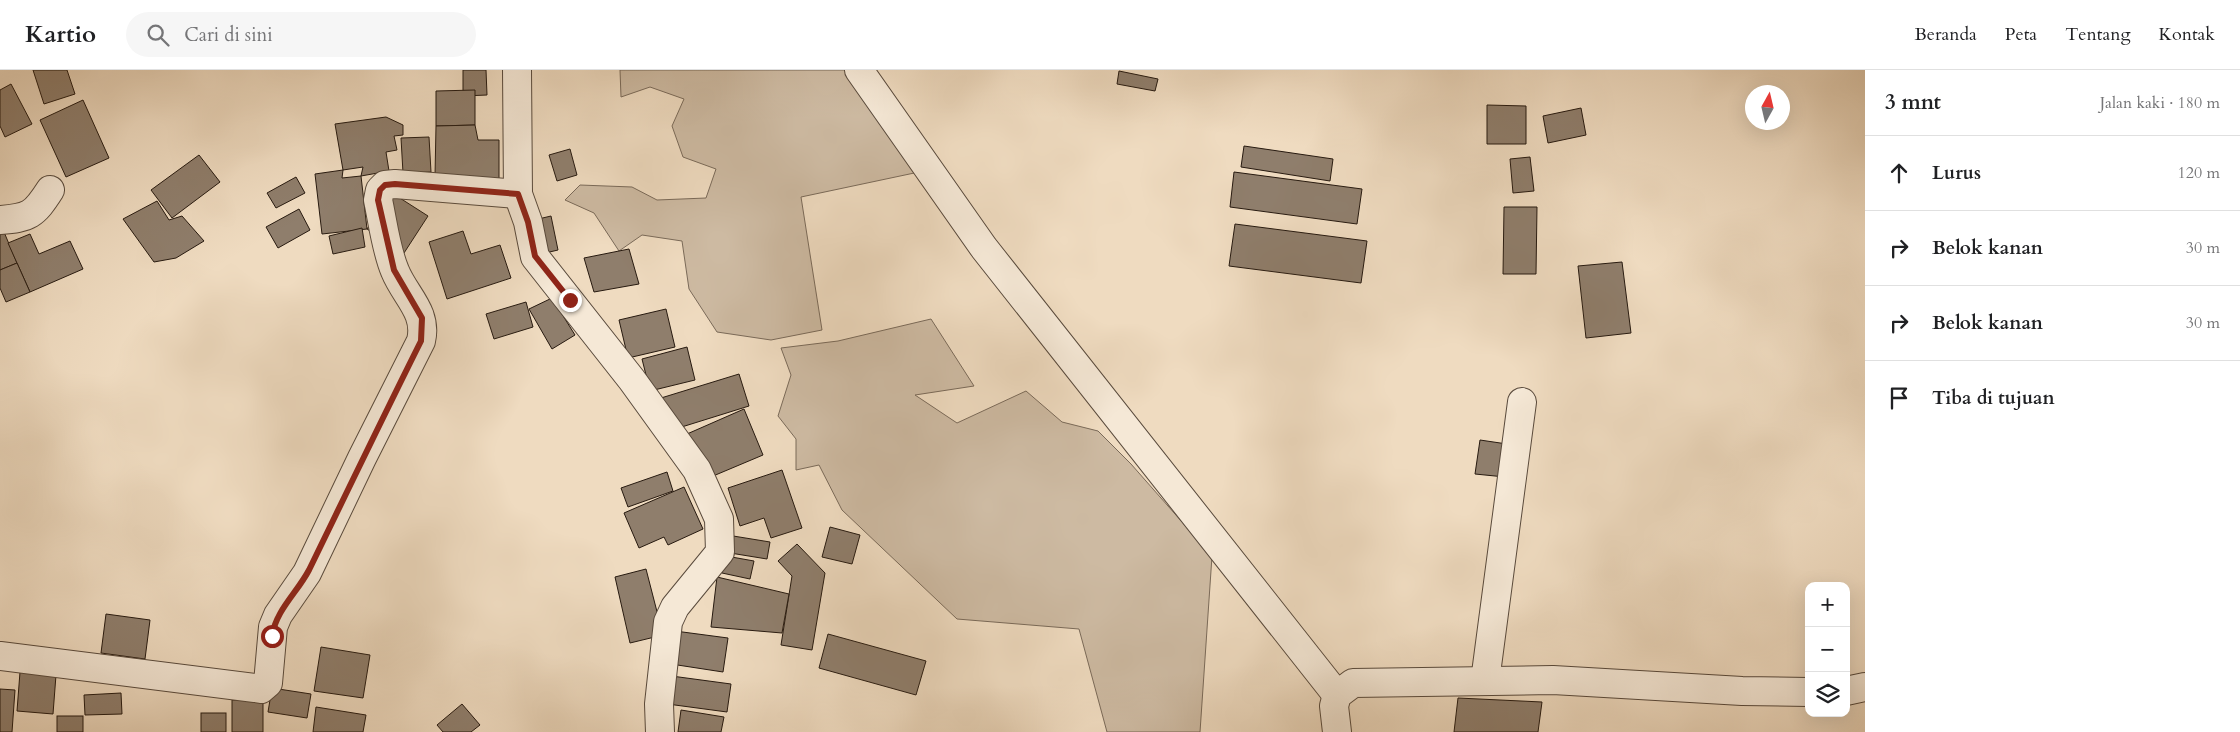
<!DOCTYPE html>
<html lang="id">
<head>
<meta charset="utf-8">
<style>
	body { margin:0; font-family:Cardo,serif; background:#f6f6f6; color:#202124 }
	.controls { position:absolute; right:15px; bottom:15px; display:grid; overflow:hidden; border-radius:10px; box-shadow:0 5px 20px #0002 }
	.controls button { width:45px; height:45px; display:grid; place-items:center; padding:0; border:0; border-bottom:1px solid #e0e0e0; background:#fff; color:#202124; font:25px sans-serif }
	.compass { position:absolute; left:1745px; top:15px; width:45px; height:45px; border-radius:50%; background:#fff; box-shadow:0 5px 20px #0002; rotate:8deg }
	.stop { position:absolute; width:15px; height:15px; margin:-11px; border:4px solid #8f2418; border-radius:50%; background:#fff }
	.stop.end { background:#8f2418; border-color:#fff; box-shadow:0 1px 5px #0008 }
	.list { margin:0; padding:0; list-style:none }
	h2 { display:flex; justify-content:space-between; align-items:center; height:65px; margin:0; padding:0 20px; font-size:21px }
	h2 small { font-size:16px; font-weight:400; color:#757577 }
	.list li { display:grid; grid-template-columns:32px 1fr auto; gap:15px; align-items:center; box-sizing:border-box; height:75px; padding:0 20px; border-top:1px solid #e0e0e0 }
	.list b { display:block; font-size:19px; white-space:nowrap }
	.list em { font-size:16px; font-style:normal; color:#757577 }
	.icon { flex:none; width:28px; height:28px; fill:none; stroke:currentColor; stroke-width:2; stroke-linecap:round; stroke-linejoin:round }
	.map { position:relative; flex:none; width:1865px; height:662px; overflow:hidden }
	header { display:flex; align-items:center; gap:30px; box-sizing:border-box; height:70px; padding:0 25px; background:#fff; border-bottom:1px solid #e0e0e0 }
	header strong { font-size:24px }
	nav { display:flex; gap:28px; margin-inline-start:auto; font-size:18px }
	.search { width:350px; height:45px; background:#f6f6f6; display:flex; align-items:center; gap:12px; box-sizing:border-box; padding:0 18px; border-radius:28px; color:#757577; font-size:19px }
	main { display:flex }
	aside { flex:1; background:#fff }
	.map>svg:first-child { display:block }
	.green { fill:#cdbaa2; stroke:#7a6a59 }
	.building { fill:#8f7e6c; stroke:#271a10 }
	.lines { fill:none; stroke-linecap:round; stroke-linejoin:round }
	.street-casing { stroke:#594a3c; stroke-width:30 }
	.street { stroke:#f5e8d6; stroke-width:28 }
	.route { stroke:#8f2418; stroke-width:6 }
</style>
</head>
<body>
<header>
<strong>Kartio</strong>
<div class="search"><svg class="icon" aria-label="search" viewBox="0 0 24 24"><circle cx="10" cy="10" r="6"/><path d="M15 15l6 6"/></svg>Cari di sini</div>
<nav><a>Beranda</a><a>Peta</a><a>Tentang</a><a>Kontak</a></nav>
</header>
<main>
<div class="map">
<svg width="1865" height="662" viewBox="0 0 1865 662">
	<rect width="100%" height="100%" fill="#efdbc0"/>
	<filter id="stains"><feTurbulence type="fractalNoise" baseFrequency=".004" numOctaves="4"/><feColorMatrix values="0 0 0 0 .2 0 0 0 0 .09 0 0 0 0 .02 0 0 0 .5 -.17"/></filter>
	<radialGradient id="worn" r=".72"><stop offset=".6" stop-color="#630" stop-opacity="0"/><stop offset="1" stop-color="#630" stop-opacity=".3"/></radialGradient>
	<g class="green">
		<path d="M620 0H857L919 102 801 127 822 260 771 270 717 262 689 219 682 171 642 165 619 181 594 143 565 130 580 115 632 117 657 130 706 128 716 99 683 87 672 56 684 29 650 17 621 27Z"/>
		<path d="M931 249 974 316 915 325 957 353 1026 321 1062 352 1098 361 1131 394 1212 486 1200 662H1107L1079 559 957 549 842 440 819 395 796 400V369L778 346 791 305 781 278 838 271Z"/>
	</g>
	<g class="building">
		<path d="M33 0H67L75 24 44 34Z"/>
		<path d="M463 0H486L487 25 463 26Z"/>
		<path d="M1119 1 1158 9 1155 21 1117 14Z"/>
		<path d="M11 14 32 54 5 67 0 56V20Z"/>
		<path d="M475 20V55L436 56V21Z"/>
		<path d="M83 30 109 88 66 107 40 50Z"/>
		<path d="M1487 35 1526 36V74H1487Z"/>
		<path d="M1581 38 1586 65 1548 73 1543 46Z"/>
		<path d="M386 47 403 55V65L394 66 397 80 386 82 389 101 361 106 363 97 343 100 335 54Z"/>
		<path d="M475 55 478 70H499V114L435 106 436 56Z"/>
		<path d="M429 67 431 102 403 103 401 68Z"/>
		<path d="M1244 76 1333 89 1330 111 1241 97Z"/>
		<path d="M570 79 577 105 557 111 549 85Z"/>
		<path d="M199 85 220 112 172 148 151 120Z"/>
		<path d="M1530 87 1534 121 1513 123 1510 89Z"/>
		<path d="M343 100 342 108 361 106 367 159 322 164 315 104Z"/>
		<path d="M1234 102 1362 119 1357 154 1230 137Z"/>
		<path d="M296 107 305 123 276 138 267 123Z"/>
		<path d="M392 123 428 146 404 183 367 159Z"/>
		<path d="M157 131 169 150 182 146 204 171 176 188 154 192 123 149Z"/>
		<path d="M1504 137H1537L1536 204H1503Z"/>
		<path d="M299 139 310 160 278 178 266 157Z"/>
		<path d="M551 146 558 180 537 185 530 151Z"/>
		<path d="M1235 154 1367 171 1361 213 1229 196Z"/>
		<path d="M362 158 365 177 333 184 329 166Z"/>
		<path d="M463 161 471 184 500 175 511 208 447 229 429 172Z"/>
		<path d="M4 162 17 193 0 200V164Z"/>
		<path d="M30 164 39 184 70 171 83 199 30 222 8 173Z"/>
		<path d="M629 179 639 214 594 222 584 188Z"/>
		<path d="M1622 192 1631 263 1586 268 1578 196Z"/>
		<path d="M17 193 30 222 6 232 0 218V200Z"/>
		<path d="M552 228 575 265 552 279 529 239Z"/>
		<path d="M526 232 533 257 494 269 486 244Z"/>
		<path d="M666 239 675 277 628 288 619 250Z"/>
		<path d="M687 277 695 310 650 321 642 289Z"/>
		<path d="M739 304 749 336 672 360 661 328Z"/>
		<path d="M744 339 763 385 706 409 687 364Z"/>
		<path d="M1480 370 1507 374 1505 407 1475 404Z"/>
		<path d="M782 400 802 458 771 468 764 448 740 456 728 418Z"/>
		<path d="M667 402 673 421 628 437 621 418Z"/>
		<path d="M684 417 703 459 668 475 664 467 639 478 624 443Z"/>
		<path d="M830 457 860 465 852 494 822 487Z"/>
		<path d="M727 465 770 472 767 489 724 482Z"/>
		<path d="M797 474 825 503 812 580 781 575 792 506 778 491Z"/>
		<path d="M726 486 754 491 750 509 722 503Z"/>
		<path d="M646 499 663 565 630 573 615 507Z"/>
		<path d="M717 507 789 524 782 563 711 557Z"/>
		<path d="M106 544 150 550 145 589 101 583Z"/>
		<path d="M675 561 728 568 723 602 671 594Z"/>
		<path d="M828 564 926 591 916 625 819 598Z"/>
		<path d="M321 577 370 585 363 628 314 621Z"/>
		<path d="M20 602 56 605 53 644 17 641Z"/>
		<path d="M664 605 731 614 727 642 660 633Z"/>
		<path d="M272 618 311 624 307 648 268 642Z"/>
		<path d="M0 619 15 620 12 662H0Z"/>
		<path d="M121 623 122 644 85 645 84 625Z"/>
		<path d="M1458 628 1542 632 1538 662H1454Z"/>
		<path d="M263 629V662H232V630Z"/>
		<path d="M462 634 480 655 471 662H443L437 655Z"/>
		<path d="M316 637 366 645 363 662H313Z"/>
		<path d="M681 640 724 647 721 662H678Z"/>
		<rect x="201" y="643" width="25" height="19"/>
		<rect x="57" y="646" width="26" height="16"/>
	</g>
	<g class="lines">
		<g class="street-casing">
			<g id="street">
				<path d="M517 0 518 124 528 152 535 187 632 310 697 400 719 449 720 482 675 537 668 552 659 634 660 662"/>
				<path d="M859 0 984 178 1337 625"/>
				<path d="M0 150C29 148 34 145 50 120"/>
				<path d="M0 586 255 618 261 619 268 613 273 557 278 545 307 503 362 388 421 271C428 242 405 226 395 201 386 180 383 153 378 130L380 120 385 115 395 114 518 124"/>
				<path d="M1485 611 1522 332"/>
				<path d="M1846 621 1865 617"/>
				<path d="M1337 662 1334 636 1337 625 1353 613 1553 610 1742 621 1809 622"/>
			</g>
		</g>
		<use href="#street" class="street"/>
	</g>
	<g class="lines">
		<path class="route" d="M272 566C276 540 297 523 309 500 346 424 383 347 421 271L422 248 394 200 378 130 380 120 385 115 395 114 518 124 528 152 535 186 570 230"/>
	</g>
	<rect width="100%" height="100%" filter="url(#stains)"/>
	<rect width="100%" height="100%" fill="url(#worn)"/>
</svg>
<div class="controls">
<button>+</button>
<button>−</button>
<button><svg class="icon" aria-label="layers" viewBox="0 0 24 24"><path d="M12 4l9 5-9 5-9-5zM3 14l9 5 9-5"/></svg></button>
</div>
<svg class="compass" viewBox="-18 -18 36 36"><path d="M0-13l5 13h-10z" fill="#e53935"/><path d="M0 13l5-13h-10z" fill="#757577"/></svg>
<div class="stop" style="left:272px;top:566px"></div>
<div class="stop end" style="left:570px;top:230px"></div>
</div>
<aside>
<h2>3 mnt<small>Jalan kaki · 180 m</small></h2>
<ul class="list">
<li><svg class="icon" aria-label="ahead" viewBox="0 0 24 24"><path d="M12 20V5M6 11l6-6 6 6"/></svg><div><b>Lurus</b></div><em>120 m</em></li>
<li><svg class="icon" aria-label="right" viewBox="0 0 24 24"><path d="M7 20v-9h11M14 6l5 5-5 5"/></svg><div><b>Belok kanan</b></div><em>30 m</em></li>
<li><svg class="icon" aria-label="right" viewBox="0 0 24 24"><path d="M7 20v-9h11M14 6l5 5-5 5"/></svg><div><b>Belok kanan</b></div><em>30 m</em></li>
<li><svg class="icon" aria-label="arrive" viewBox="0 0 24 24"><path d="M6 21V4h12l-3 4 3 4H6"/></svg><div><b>Tiba di tujuan</b></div></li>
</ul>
</aside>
</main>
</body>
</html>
